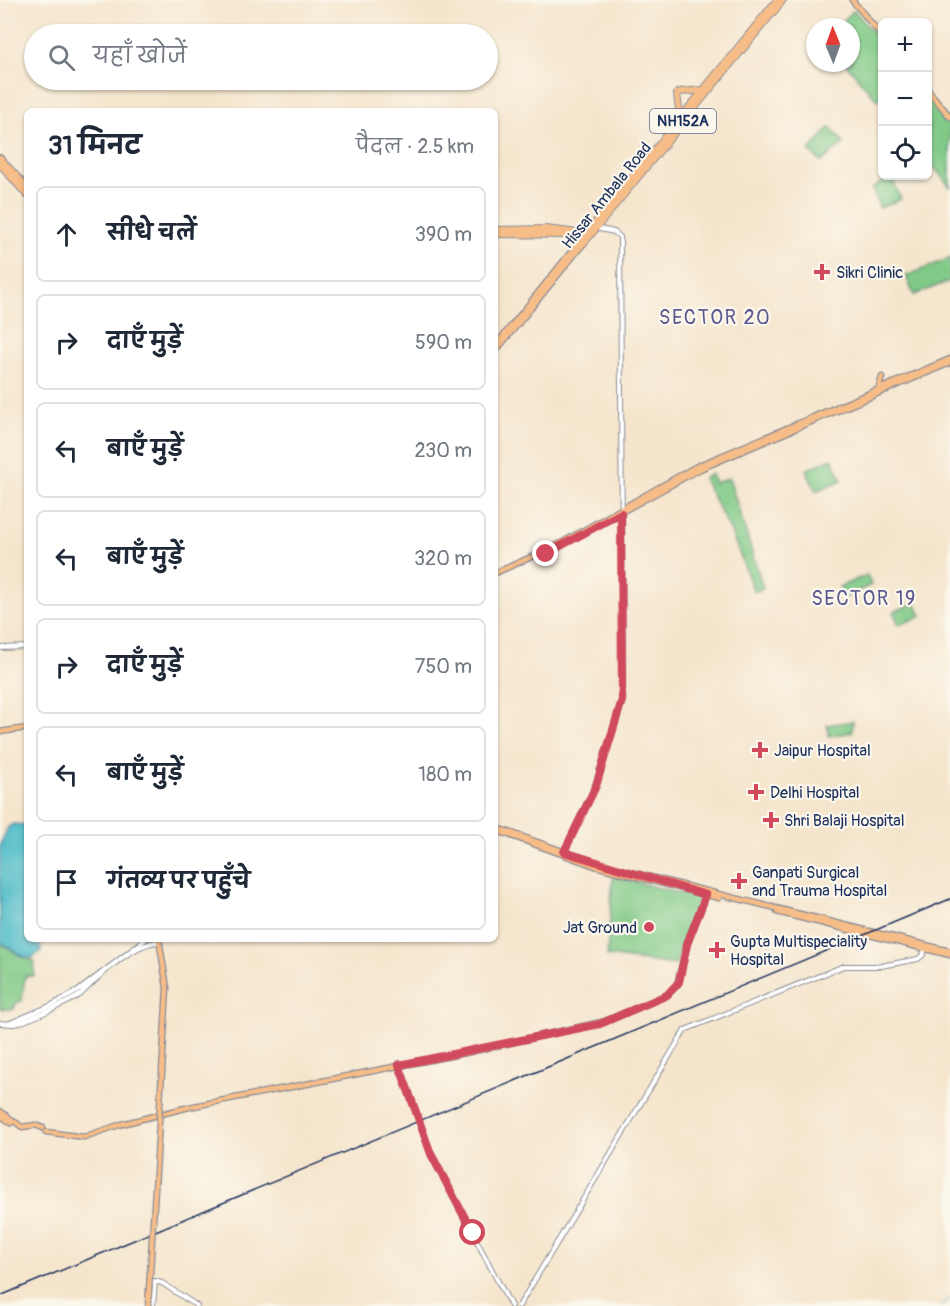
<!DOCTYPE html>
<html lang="hi">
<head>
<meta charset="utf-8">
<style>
	body { margin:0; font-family:Pangolin,"Playpen Sans Deva",sans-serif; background:#f6f6f7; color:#1f2937 }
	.controls { position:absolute; right:18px; top:18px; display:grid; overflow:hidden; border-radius:9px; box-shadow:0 2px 4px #0004 }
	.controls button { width:54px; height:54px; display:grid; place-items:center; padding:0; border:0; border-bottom:2px solid #e0e1e3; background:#fff; color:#1f2937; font:30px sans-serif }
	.compass { position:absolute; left:806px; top:18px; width:54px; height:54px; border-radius:50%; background:#fff; box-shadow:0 2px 4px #0004; rotate:359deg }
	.stop { position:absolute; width:18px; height:18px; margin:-14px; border:4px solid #d1495b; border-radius:50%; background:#fff }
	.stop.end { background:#d1495b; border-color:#fff; box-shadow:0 2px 6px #0008 }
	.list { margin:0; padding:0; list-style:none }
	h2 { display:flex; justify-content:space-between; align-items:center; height:78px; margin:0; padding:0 24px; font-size:26px }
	h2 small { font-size:20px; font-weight:400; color:#747a83 }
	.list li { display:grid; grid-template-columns:39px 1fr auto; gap:18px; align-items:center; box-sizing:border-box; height:96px; margin:0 12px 12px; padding:0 12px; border:2px solid #e0e1e3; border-radius:9px }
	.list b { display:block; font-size:22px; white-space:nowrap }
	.list em { font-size:20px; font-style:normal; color:#747a83 }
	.icon { flex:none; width:33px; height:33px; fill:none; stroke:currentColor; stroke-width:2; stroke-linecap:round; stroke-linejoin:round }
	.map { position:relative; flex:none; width:950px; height:1306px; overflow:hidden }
	.search { position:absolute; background:#fff; box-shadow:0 2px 4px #0004; left:24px; top:24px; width:474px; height:66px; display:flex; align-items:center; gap:15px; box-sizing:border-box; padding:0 21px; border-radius:33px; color:#747a83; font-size:22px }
	.panel { position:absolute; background:#fff; box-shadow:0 2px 4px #0004; left:24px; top:108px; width:474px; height:834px; border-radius:9px }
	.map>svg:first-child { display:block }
	.green { fill:#80c986; stroke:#4e7c72; stroke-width:1.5 }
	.water { fill:#4ebbc8; stroke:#347593; stroke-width:1.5 }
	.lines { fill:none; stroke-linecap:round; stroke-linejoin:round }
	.stream { stroke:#4ebbc8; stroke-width:1.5 }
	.minor-casing { stroke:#888a95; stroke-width:6 }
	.major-casing { stroke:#888a95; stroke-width:7 }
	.highway-casing { stroke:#888a95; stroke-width:8 }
	.minor { stroke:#fff; stroke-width:4 }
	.major { stroke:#f7bd88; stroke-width:4.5 }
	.highway { stroke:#f7bd88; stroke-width:6 }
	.rail { stroke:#1b2f5e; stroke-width:1.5 }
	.major-bridge-casing { stroke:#888a95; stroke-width:7; stroke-linecap:butt }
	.major-bridge { stroke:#f7bd88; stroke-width:4.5 }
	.route { stroke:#d1495b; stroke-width:8 }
	.poi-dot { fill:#d1495b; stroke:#fbf7ec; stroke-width:2 }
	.labels { text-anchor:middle; stroke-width:4.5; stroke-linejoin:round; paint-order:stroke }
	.shield { fill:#fbf7ec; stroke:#5e6b89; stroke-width:1.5 }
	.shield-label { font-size:15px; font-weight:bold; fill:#1b2f5e }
	.street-label { font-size:16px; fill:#1b2f5e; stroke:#fbf7ec }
	.poi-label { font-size:16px; fill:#1b2f5e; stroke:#fbf7ec; text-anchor:start }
	.quarter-label { font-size:20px; letter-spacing:1.5px; fill:#5b588f; stroke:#fbf7ec }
</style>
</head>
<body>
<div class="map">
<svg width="950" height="1306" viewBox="0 0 950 1306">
	<rect width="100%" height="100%" fill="#fbf7ec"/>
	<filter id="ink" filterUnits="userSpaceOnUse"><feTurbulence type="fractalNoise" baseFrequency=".0167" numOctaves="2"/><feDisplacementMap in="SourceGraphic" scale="12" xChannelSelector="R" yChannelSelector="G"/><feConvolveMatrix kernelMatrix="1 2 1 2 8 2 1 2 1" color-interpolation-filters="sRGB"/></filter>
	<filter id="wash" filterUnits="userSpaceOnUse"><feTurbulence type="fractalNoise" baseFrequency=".008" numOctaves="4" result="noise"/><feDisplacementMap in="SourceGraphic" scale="24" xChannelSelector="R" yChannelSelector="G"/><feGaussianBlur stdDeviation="1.35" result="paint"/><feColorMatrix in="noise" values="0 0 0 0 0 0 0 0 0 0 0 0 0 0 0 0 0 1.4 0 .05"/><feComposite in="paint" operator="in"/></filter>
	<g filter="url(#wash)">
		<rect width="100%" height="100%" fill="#f5e5cc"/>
		<g class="green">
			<path d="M854 10 882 43V97L877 100 845 63H851V27H837Z"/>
			<path d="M928 96 950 123V187L928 160Z"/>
			<path d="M830 127 844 143 821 162 809 151Z"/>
			<path d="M891 176 901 199 880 208 872 189Z"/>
			<path d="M950 258V281L914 295 906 276Z"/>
			<path d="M832 458 842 480 816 491 806 470Z"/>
			<path d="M712 474 715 483 729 478 763 588 754 592 732 534 703 478Z"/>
			<path d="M867 575 871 585 844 597 839 587Z"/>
			<path d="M915 603 921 616 899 625 893 612Z"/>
			<path d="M853 721 852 732 829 736 827 725Z"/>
			<path d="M613 876 699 898 675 965 607 956Z"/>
			<path d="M0 943 22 957 35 961 34 976H25L22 1001 16 1003 14 1009H0Z"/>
		</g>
		<path class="water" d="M13 824 27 825V939H39L41 951 32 958 23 956 0 942V845L8 827Z"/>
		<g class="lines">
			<path class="stream" d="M941 1306 950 1297"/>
		</g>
	</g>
	<g filter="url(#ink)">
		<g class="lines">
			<g class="minor-casing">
				<g id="minor">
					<path d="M0 648 27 647"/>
					<path d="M563 854 595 786 623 700 620 237 614 232 595 228"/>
					<path d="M0 1023C4 1023 10 1024 14 1024 23 1023 74 1000 81 994 99 976 134 942 160 942"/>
					<path d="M10 1023 52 1005 78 991 146 939"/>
					<path d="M399 1063 431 1154 511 1306"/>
					<path d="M149 1280 162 1283 197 1306"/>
					<path d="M153 1306 155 1281"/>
					<path d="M519 1306 685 1030 844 966H881L918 959 923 955 926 947"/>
				</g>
			</g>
			<g class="major-casing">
				<g id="major">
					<path d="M852 0 882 36"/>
					<path d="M928 90 950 117"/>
					<path d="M495 346 580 241"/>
					<path d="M495 352 584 243"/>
					<path d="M878 390 882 377"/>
					<path d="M539 557 700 469 950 363"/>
					<path d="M495 573 554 547 695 467 950 359"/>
					<path d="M0 732 27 728"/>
					<path d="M495 827 605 866 950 951"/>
					<path d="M495 830 595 866 719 898"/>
					<path d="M777 912 950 955"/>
					<path d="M159 939 167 988"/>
					<path d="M0 1111 22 1127 35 1125 43 1128"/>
					<path d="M0 1115 11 1123"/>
					<path d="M46 1132 84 1137 122 1124 189 1107 465 1053 606 1021 667 995 677 985 687 944 707 892"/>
				</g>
			</g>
			<g class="highway-casing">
				<g id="highway">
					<path d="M680 92 703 90"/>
					<path d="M677 94 680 117"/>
					<path d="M0 158 27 188"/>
					<path d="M0 164 27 195"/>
					<path d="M495 230 545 229 587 234"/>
					<path d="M495 234 563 235 584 243 783 0"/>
					<path d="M580 241 777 0"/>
				</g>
			</g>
			<use href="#minor" class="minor"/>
			<use href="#major" class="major"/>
			<use href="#highway" class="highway"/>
			<path class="rail" d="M0 1296 950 899"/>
			<g class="major-bridge-casing">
				<path id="major-bridge" d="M148 1306 167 988"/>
			</g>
			<use href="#major-bridge" class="major-bridge"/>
		</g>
	</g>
	<g class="lines" filter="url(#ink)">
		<path class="route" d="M473 1233 431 1154 399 1065 600 1024 667 995 679 982 687 944 706 895 564 852 596 786 622 700 621 513 546 554"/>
	</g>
	<g class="poi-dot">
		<path d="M819 263h6v6h6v6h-6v6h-6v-6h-6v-6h6z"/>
		<path d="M757 741h6v6h6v6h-6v6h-6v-6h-6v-6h6z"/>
		<path d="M753 783h6v6h6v6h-6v6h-6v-6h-6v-6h6z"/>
		<path d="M768 811h6v6h6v6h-6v6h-6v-6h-6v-6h6z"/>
		<path d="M736 872h6v6h6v6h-6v6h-6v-6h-6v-6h6z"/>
		<circle cx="649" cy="927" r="6"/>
		<path d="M714 941h6v6h6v6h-6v6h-6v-6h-6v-6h6z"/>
	</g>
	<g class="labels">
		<rect class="shield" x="650" y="109" width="66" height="24" rx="4.5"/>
		<g class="shield-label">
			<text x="683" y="126">NH152A</text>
		</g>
		<g class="street-label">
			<text transform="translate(606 195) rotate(-51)" y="6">Hissar Ambala Road</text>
		</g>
		<g class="poi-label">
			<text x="836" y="278">Sikri Clinic</text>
			<text x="774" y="756">Jaipur Hospital</text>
			<text x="770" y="798">Delhi Hospital</text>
			<text x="784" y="826">Shri Balaji Hospital</text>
			<text x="752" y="878">Ganpati Surgical<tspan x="752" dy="18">and Trauma Hospital</tspan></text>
			<text x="637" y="933" text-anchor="end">Jat Ground</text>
			<text x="730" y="947">Gupta Multispeciality<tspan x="730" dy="18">Hospital</tspan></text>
		</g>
		<g class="quarter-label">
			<text x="715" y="324">SECTOR 20</text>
			<text x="864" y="605">SECTOR 19</text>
		</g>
	</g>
</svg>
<div class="controls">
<button>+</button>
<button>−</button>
<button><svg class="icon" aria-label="locate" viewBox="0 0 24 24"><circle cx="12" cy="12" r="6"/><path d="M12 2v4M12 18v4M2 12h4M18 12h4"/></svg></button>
</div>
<svg class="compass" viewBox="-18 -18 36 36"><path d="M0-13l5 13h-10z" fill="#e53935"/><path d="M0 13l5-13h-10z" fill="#747a83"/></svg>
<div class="stop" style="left:473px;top:1233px"></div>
<div class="stop end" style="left:546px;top:554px"></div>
<div class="search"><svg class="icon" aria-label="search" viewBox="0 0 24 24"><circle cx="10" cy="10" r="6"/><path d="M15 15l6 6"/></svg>यहाँ खोजें</div>
<section class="panel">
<h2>31 मिनट<small>पैदल · 2.5 km</small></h2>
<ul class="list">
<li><svg class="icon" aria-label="ahead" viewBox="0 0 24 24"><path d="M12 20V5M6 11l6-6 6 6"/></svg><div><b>सीधे चलें</b></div><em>390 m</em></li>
<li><svg class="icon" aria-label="right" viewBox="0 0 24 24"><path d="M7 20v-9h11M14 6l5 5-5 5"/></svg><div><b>दाएँ मुड़ें</b></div><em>590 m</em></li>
<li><svg class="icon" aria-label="left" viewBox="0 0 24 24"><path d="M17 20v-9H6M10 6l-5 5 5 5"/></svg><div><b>बाएँ मुड़ें</b></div><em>230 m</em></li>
<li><svg class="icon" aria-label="left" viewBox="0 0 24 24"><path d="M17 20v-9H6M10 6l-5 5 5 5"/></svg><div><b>बाएँ मुड़ें</b></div><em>320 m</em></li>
<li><svg class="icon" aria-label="right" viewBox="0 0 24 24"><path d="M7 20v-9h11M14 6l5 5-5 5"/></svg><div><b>दाएँ मुड़ें</b></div><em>750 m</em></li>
<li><svg class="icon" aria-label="left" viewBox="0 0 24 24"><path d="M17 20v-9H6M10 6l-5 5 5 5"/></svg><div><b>बाएँ मुड़ें</b></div><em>180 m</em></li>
<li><svg class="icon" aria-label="arrive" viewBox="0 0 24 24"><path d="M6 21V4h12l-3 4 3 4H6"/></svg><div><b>गंतव्य पर पहुँचे</b></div></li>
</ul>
</section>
</div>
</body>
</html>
